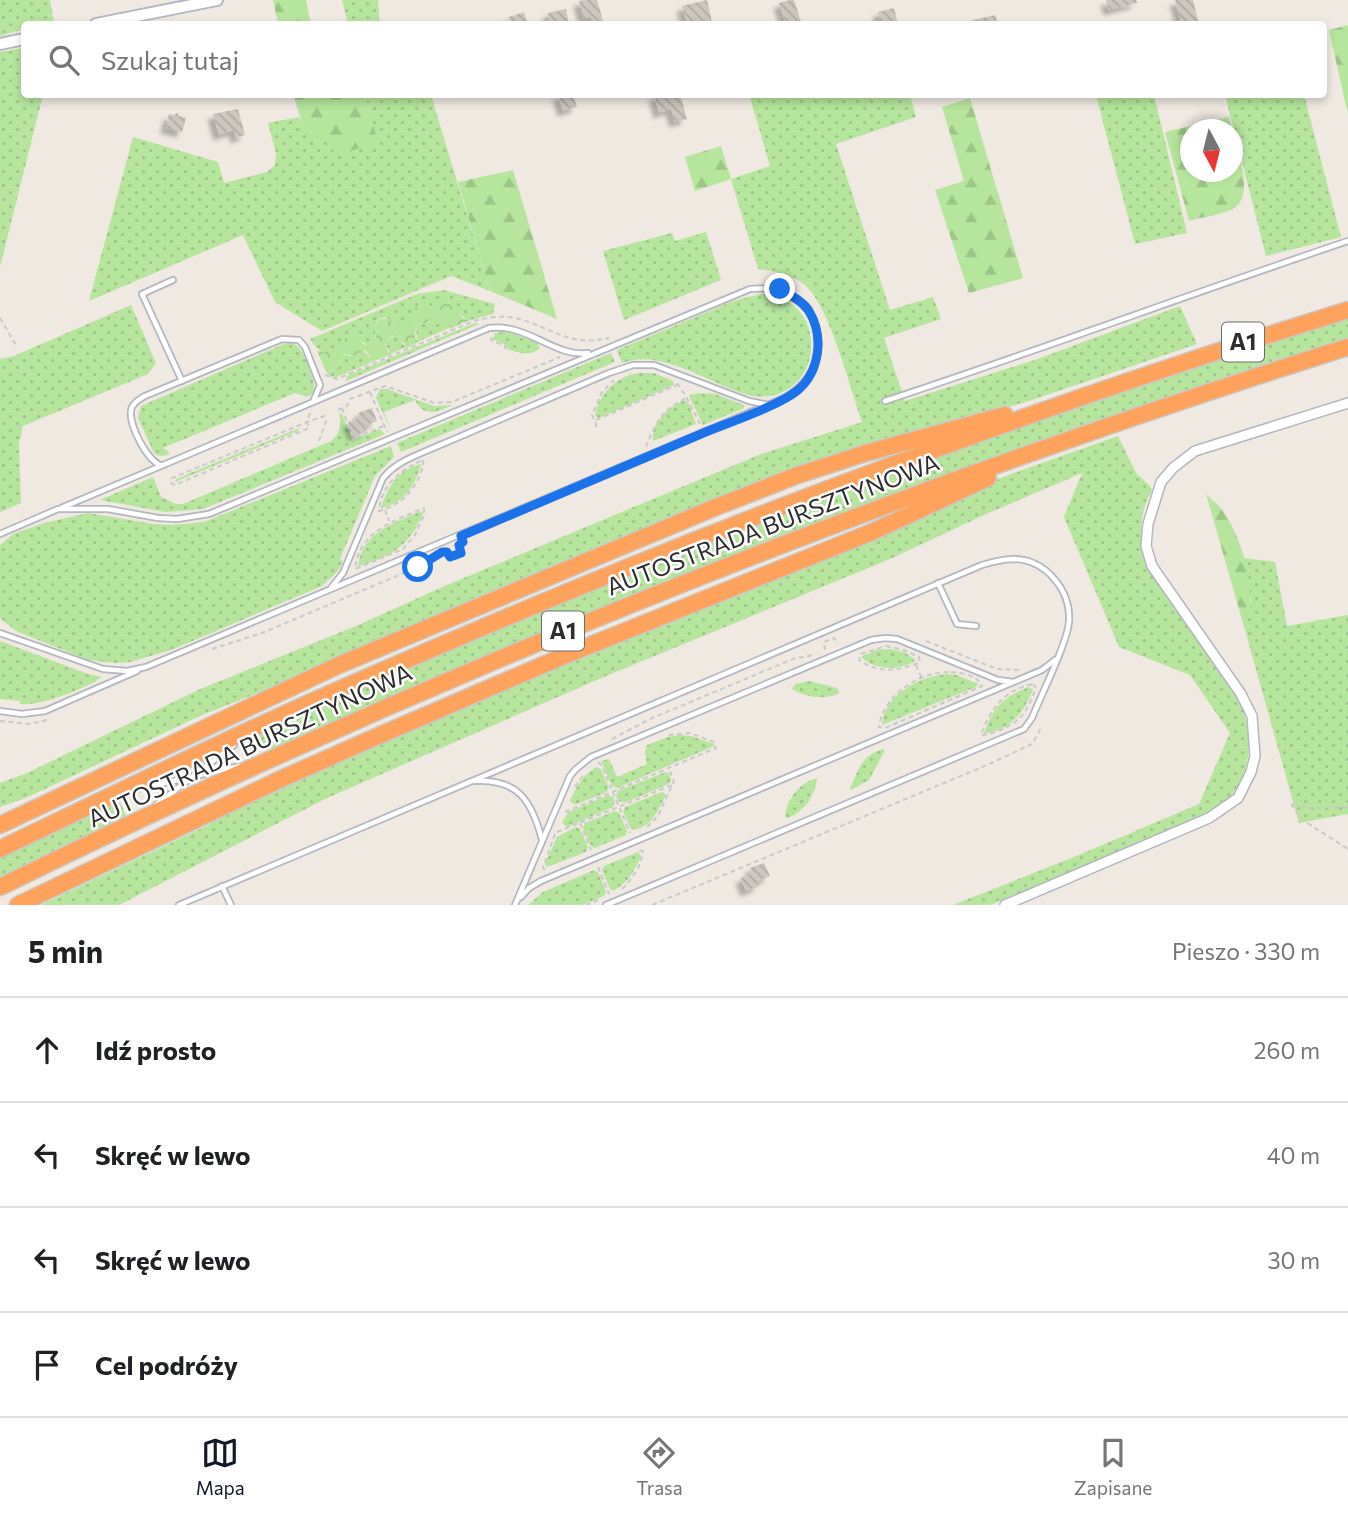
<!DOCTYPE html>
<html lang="pl">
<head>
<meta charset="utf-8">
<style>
	body { margin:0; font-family:Commissioner,sans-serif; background:#f2f2f2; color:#202124 }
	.compass { position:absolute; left:1180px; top:119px; width:63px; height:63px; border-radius:50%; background:#fff; box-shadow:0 4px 10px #0003; rotate:173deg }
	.stop { position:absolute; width:21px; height:21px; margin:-16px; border:5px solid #1a73e8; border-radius:50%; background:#fff }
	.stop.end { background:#1a73e8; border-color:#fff; box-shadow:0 2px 7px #0008 }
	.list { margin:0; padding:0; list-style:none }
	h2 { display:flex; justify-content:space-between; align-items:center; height:91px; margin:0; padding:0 28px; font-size:30px }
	h2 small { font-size:23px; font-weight:400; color:#757577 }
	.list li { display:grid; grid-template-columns:46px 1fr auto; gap:21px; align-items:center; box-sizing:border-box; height:105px; padding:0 28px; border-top:2px solid #e0e0e0 }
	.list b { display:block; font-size:26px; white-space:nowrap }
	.list em { font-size:23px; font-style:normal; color:#757577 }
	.icon { flex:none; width:38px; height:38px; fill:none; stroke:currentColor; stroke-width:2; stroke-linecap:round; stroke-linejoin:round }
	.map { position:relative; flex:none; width:1348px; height:905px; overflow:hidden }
	.search { position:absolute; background:#fff; box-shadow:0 4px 10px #0003; left:21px; right:21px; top:21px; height:77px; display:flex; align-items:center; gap:18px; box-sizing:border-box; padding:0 24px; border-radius:7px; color:#757577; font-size:26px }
	.sheet { height:511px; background:#fff }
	nav { display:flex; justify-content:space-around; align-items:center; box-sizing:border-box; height:98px; border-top:2px solid #e0e0e0; background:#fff; font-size:19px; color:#757577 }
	nav a { display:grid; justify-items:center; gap:4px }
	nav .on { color:#111827 }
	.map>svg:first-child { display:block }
	.grass { fill:url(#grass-dots) }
	.forest { fill:url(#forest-firs) }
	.park { fill:url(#park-crowns) }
	.building { fill:url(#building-back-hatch); filter:url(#shadow) }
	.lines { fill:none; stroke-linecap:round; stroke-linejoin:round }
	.service-casing { stroke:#b4b7c1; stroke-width:8 }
	.minor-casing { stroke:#b4b7c1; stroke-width:12 }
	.tertiary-casing { stroke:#b4b7c1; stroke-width:14 }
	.motorway-casing { stroke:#c9c9c9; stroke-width:19 }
	.path { stroke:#c9c9c9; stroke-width:2; stroke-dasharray:5 3.5; stroke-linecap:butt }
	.service { stroke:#fff; stroke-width:4.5 }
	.minor { stroke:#fff; stroke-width:9 }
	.tertiary { stroke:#fff; stroke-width:10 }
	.motorway { stroke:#ffa35c; stroke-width:16 }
	.route { stroke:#1a73e8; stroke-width:9 }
	.labels { text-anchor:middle; stroke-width:5; stroke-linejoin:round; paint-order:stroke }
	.shield { fill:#fff; stroke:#6d6d6d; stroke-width:2 }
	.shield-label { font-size:23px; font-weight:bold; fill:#2e2e2e }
	.street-label { font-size:24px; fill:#2e2e2e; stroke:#fff }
</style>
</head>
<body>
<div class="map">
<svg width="1348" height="905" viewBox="0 0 1348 905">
	<defs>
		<pattern id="grass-dots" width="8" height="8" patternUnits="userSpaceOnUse" patternTransform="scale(1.75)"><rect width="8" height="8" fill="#b6e59e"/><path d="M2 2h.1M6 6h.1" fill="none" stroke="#9dc588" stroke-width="1.8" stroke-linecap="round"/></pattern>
		<pattern id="forest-firs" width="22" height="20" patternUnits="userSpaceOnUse" patternTransform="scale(1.75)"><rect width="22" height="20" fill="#b6e59e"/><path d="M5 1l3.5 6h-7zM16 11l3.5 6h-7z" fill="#9dc588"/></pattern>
		<pattern id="park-crowns" width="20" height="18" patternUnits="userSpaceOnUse" patternTransform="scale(1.75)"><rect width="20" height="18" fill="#b6e59e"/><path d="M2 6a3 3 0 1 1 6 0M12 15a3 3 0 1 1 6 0" fill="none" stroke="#9dc588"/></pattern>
		<pattern id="building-back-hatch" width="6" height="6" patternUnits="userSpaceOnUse" patternTransform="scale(1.75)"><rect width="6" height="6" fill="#cbc7bf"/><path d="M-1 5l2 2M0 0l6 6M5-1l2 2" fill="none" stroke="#afaba4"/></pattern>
		<filter id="shadow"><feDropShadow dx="-5.5" dy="5.5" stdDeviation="2" flood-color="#0004"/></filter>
	</defs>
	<rect width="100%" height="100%" fill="#efe9e1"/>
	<g class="grass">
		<path d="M0 0H50L54 22 24 24V29L0 36Z"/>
		<path d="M342 0H378L380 24H348Z"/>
		<path d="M24 48V94L43 95 0 267V52Z"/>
		<path d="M365 94 431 95 490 291 451 276 322 331 275 302 243 235 89 301 133 137 218 162 224 183 267 172 275 165 276 153 268 123 299 117 311 133 326 140 332 146 377 142Z"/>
		<path d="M759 94 910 95 916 117 836 144 890 310 933 297 941 319 884 338 905 401 1035 360 1180 306 1197 344 1029 401 911 435 202 715 28 797 0 807V783L27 773 198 690 356 626 447 585 761 454 862 422C850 388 831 312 808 288 795 275 775 271 758 269L731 179 770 166 750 97Z"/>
		<path d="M1096 95H1154L1187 233 1135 244Z"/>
		<path d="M1225 95H1304L1341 237 1266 256Z"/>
		<path d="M706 232 721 280 624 320 603 251 672 233 675 241Z"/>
		<path d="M443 290 495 304 493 314 467 321 450 302 443 304 437 311 427 303H420L412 322 398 327C395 324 392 321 389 319 374 313 374 330 376 338L367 345 352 335 344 339 341 351C324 354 320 354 310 339L417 294Z"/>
		<path d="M760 294C834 297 825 405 752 396 713 387 663 347 622 363L617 350 733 301Z"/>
		<path d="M131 305 156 363 148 374 23 426 19 444 21 503 0 512V359L14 356Z"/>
		<path d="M434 316 450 323 452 327 417 342 416 324 427 323Z"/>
		<path d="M1348 318V338C980 457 619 592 267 752L259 735C469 640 682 551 898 471 1047 416 1197 366 1348 318Z"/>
		<path d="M475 323 479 324 346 381 347 376Z"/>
		<path d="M503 332 515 334 538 343 540 348C531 357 518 353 507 349L508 346 493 339 495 333Z"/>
		<path d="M395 335 406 347 390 354 385 342Z"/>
		<path d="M286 343C291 343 292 342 297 346 303 350 316 381 314 388 313 394 311 394 307 397L295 393 163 448 169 452V455L159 456 154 453 138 418 141 406Z"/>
		<path d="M363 350 371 359 370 363 337 377H331L327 373V371H332L342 362 343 355 355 356Z"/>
		<path d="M611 353 615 362 401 452 397 443Z"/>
		<path d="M638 373H654L673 381 674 385 599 418 595 416C598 394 616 377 638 373Z"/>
		<path d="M380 389H387L434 406 453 405C437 412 424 418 415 400L384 412 391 431 376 398Z"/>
		<path d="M699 393 715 394 744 405V408L703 425 690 398V395Z"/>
		<path d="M685 400 688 402 696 424 653 441C651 422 669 407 685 400Z"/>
		<path d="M339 413 342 414 353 440 379 429 385 434 203 509 166 512 100 500 153 477 161 497 176 504H183L331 441C340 434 342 424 339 413Z"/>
		<path d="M299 428 298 431 175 482 176 479Z"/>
		<path d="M1118 436 1136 473 1150 486 1152 490C1134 522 1141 552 1158 583L1237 695C1256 735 1254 784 1215 810 1207 815 1198 818 1189 822L990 905H953L1074 857 1199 804 1230 733 1190 675 1119 647 1064 517 1082 473 984 515 890 559 606 676 327 798 119 905H41L200 829 289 782 378 742 1008 475Z"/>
		<path d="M391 446 394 457 375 476 340 559 343 561 338 571 322 586 171 650 130 662 116 663 88 660 16 631 0 618V545L13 534 44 523 88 513 154 524 173 525 204 522Z"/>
		<path d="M421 464C416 485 403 504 381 508 387 487 399 469 421 464Z"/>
		<path d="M421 511 423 514C409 546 391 557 358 566 362 533 393 523 421 511Z"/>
		<path d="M1244 558 1275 562 1287 626 1348 615V814L1299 823 1245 630 1251 602Z"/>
		<path d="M0 641 88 674 102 677C85 689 41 706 20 704V701L0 699Z"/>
		<path d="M890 649 904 652 916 660C900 671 876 671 861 657L876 650Z"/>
		<path d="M946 674 957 675 978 684 976 687 882 725C884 695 918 677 946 674Z"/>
		<path d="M810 681 837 688 840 693C825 700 807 698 792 689L795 684Z"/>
		<path d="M1029 687 1033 690C1021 716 1013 728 984 734 992 708 1004 696 1029 687Z"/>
		<path d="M679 735 691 736 714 744V746L617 788 612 786 601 761 609 759 617 777 647 764 645 752 647 745 668 737Z"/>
		<path d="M883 749 885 750 869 780 851 790 850 788C860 768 860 757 883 749Z"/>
		<path d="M596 767 601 769 609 788 607 792 575 805 570 801C576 787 583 775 596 767Z"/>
		<path d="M665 772 669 773 671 780 669 784 624 803 618 801 616 795 618 791Z"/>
		<path d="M817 778C815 796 805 811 788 818L785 817C786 800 800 782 817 778Z"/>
		<path d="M662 792 666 795C659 809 650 831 631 829L623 812 625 807Z"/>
		<path d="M609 795 613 797 615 803 613 807 567 827 562 823 568 812Z"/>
		<path d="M119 800 127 818 0 879V857Z"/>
		<path d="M615 811 619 813 627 831 626 835 595 848 591 846 583 828 585 823Z"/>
		<path d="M576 827 580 829 588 847 586 852 547 867 545 864 557 837Z"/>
		<path d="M638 852 641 856C634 871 629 882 613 891L610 889 602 870 604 866Z"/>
		<path d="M594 870 598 872 606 891 604 896 582 905H528L543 892Z"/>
	</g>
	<g class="forest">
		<path d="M273 0H306L311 24H278Z"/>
		<path d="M1348 25V115L1329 30Z"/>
		<path d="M294 95H365L378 142 336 156C329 138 323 143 311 132 300 123 297 108 294 95Z"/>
		<path d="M970 98 1023 278 969 293 935 190 964 181 942 107Z"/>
		<path d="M1229 117 1232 130H1190V172H1232V130C1237 149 1256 197 1233 209 1220 215 1203 217 1189 221L1165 132Z"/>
		<path d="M721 146 731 179 695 191 685 157Z"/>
		<path d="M513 170 557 319 490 291 458 182Z"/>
		<path d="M1206 494C1212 500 1221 506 1225 514 1245 545 1258 595 1245 630Z"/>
	</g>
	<path class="park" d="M450 302 457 307 463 319 470 320 450 329 451 325 434 316 426 323 416 324 415 339 419 342 405 349V344L393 335 385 342 388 352 391 354 370 363 371 358 365 350 355 356 344 354 339 368 326 372 317 350C324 354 332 350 340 352L344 339 352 335 358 337 363 344 367 345 376 338 374 327 380 319H389L398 327 402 322 413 321V310L420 303H427L437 311 443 304Z"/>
	<g class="building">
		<path d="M584 0H597L604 24H593L591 17 584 19 579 1Z"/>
		<path d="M707 0 712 22 703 24 701 20 687 23 682 6Z"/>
		<path d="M790 0H794L802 24H786L779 3Z"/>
		<path d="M1106 0H1136L1137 3 1109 10Z"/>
		<path d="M1175 0H1193L1199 24H1182Z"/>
		<path d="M894 8 898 24H881L878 12Z"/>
		<path d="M566 9 569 24H550L548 13Z"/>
		<path d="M524 12 528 24H511L509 17Z"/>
		<path d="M995 15 998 24H969V21Z"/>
		<path d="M558 94H573L577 107 563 111Z"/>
		<path d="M654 94H680L687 119 675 122 671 109 659 113Z"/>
		<path d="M238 109 245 135 236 138 234 130 219 135 213 114Z"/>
		<path d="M177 113 179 116 186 118 182 132 166 128 169 114 173 115Z"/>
		<path d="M372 408 377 421 365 426 367 431 354 436 348 422 360 418 358 413Z"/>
		<path d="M764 863 770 876 757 882 759 886 746 891 741 878 752 873 750 868Z"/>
	</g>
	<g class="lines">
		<g class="service-casing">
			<g id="service">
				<path d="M173 280 142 294 182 381"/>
				<path d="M885 401C1040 350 1193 293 1348 241"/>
				<path d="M160 465C146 459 126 421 132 407 135 401 140 399 145 396L282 339 299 340 305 347 320 385 313 402"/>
				<path d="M61 508 489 328C528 323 555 358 588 353"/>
				<path d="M0 534 58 509H108L158 518 177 519 209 514 750 289C821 281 844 364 784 398L146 667 127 671 103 669 0 633"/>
				<path d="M938 583 957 624 976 626"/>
				<path d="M331 588 343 573 383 478C393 466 405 460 419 454L609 373 633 365H654L749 401 769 405"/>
				<path d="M0 711 22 714 45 711 137 671"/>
				<path d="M473 781C518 778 532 801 542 840"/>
				<path d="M146 787 240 766"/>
				<path d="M157 804 234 745"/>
				<path d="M222 886 231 905"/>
				<path d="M521 897 529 888 541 881 1042 670 1055 660"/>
				<path d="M179 905 982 565C992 562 1003 559 1014 559 1046 560 1071 590 1069 622 1067 644 1041 695 1032 718L1024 729 606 905"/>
				<path d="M515 905 570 776 576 769 591 757 871 640 885 638 897 639 998 680 1013 682"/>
			</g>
		</g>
		<g class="minor-casing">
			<path id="minor" d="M1005 905 1209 818 1238 798 1251 772 1255 756 1252 716 1241 694 1152 566 1146 546 1148 524 1161 482 1173 468 1195 451 1348 403"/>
		</g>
		<g class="tertiary-casing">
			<g id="tertiary">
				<path d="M96 24 217 0"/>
				<path d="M0 44 24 39"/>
			</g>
		</g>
		<g class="motorway-casing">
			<g id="motorway">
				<path d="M0 825 339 665 716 507 798 475 866 453 1005 415"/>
				<path d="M0 849C123 790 245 730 370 676 689 536 1016 413 1348 310"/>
				<path d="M0 887C435 673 885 493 1348 347"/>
				<path d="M18 905 281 779 378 736 566 655 872 532 988 478"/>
			</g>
		</g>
		<g class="path">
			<path d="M0 318 17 347"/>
			<path d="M491 337 492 341 506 346 503 352"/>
			<path d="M325 375 337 379 474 321C488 317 504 315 519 319 556 329 568 347 609 338"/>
			<path d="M677 383 687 398 700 424"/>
			<path d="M370 392 387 432"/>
			<path d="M342 408 353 438 384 426"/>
			<path d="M338 410 347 406 350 399 385 386 435 403 452 402 560 357"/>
			<path d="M310 413 307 422 309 428 175 485 171 483 172 478 307 422 327 415"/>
			<path d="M596 420 677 385"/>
			<path d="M597 427 592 415 602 392 614 380"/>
			<path d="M319 441 326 421 323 416"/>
			<path d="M646 447C655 423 663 408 687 398"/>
			<path d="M423 460C424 466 422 469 420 475 411 495 399 505 379 511 381 485 400 470 423 460Z"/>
			<path d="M424 508V515L415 535 403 549 355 569C359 531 394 521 424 508Z"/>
			<path d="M385 510 389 521"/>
			<path d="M926 641 997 669 1020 670"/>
			<path d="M886 646 904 650 919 657 920 662C899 671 879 674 859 660L861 654Z"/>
			<path d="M212 649 262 633 418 567 442 552H447L450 557 461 553 460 544"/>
			<path d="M825 650 824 642 834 638 838 644"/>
			<path d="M916 665 922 679"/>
			<path d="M951 672C962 673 977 675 982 686L885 728 879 727C883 695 920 671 951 672Z"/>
			<path d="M1033 684 1036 688C1026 712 1023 721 998 731 991 733 987 735 981 735 990 709 1004 690 1033 684Z"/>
			<path d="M0 721 30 724 47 720"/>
			<path d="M612 739 650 719 793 659 813 655"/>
			<path d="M598 762 602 766 630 833"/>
			<path d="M575 787 584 774"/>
			<path d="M1291 804 1301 819 1348 849"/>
			<path d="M1292 804 1309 808 1348 807"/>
			<path d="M565 812 716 748 714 742 690 733 668 735"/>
			<path d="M580 823 591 850"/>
			<path d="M647 827 658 816 674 781 669 769"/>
			<path d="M557 832 672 785"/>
			<path d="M598 867 609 894"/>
			<path d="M545 870 543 868 556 831"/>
			<path d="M622 889C633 878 641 866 643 851L637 850"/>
			<path d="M586 905 598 900"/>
			<path d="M652 905 987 765 1032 744 1040 730 1037 728"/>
		</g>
		<use href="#service" class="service"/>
		<use href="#minor" class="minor"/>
		<use href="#tertiary" class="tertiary"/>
		<use href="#motorway" class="motorway"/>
	</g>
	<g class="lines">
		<path class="route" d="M418 567 442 552H447L450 557 461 553 459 545 463 542 461 536C541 502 621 468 701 434 727 423 779 406 798 390 820 371 824 336 809 311 803 301 790 295 780 289"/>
	</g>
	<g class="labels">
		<g class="shield">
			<rect x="1222" y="322.5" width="42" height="39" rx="5"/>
			<rect x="542" y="611.5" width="42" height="39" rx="5"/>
		</g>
		<g class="shield-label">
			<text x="1243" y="350">A1</text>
			<text x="563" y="639">A1</text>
		</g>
		<g class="street-label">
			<text transform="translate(773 525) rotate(-21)" y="8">AUTOSTRADA BURSZTYNOWA</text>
			<text transform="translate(250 746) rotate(-25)" y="8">AUTOSTRADA BURSZTYNOWA</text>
		</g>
	</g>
</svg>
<svg class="compass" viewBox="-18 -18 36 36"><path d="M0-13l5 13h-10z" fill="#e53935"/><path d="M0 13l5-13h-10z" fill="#757577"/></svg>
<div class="stop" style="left:418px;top:567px"></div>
<div class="stop end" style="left:780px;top:289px"></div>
<div class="search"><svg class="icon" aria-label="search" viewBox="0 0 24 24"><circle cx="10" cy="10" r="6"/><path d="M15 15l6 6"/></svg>Szukaj tutaj</div>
</div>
<section class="sheet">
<h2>5 min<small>Pieszo · 330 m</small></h2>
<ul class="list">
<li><svg class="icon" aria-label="ahead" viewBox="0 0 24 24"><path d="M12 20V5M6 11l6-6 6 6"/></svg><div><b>Idź prosto</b></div><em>260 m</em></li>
<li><svg class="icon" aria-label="left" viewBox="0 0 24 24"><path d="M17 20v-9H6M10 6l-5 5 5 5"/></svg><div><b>Skręć w lewo</b></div><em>40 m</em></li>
<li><svg class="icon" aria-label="left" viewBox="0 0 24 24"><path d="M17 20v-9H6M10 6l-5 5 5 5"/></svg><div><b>Skręć w lewo</b></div><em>30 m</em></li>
<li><svg class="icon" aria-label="arrive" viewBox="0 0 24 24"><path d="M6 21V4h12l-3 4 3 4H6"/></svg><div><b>Cel podróży</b></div></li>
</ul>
</section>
<nav>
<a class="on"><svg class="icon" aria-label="map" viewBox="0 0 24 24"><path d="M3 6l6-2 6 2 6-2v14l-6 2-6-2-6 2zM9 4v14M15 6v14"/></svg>Mapa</a>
<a><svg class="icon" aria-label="directions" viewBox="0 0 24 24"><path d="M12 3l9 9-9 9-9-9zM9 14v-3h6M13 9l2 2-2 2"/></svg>Trasa</a>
<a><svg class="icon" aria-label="saved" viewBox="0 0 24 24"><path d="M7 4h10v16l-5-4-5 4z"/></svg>Zapisane</a>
</nav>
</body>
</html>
